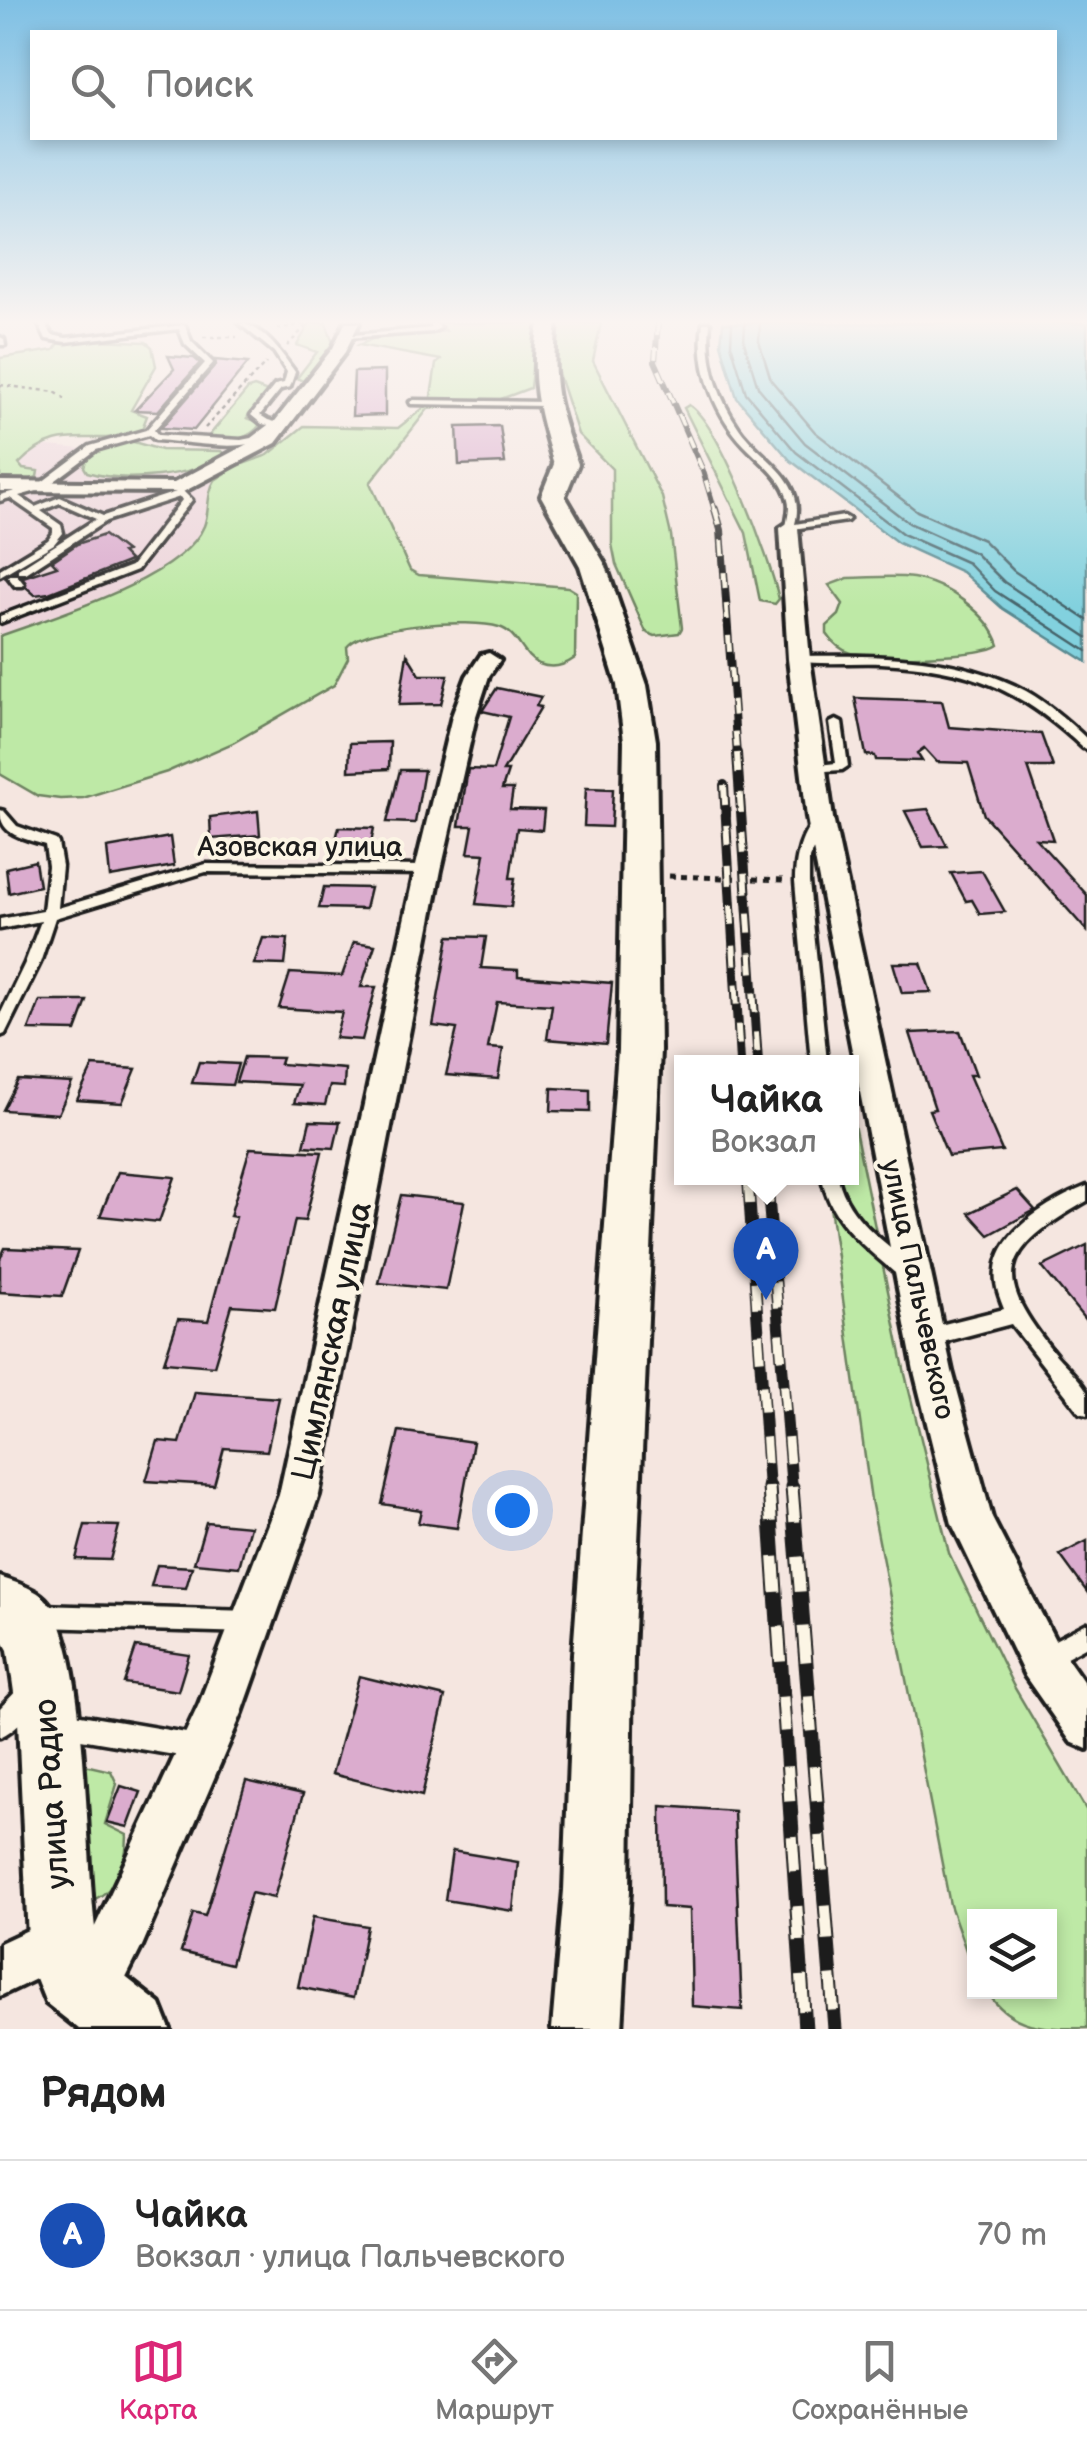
<!DOCTYPE html>
<html lang="ru">
<head>
<meta charset="utf-8">
<style>
	body { margin:0; font-family:"Balsamiq Sans",sans-serif; background:#f2f2f2; color:#222 }
	.controls { position:absolute; right:30px; bottom:30px; display:grid; overflow:hidden; border-radius:0px; box-shadow:0 5px 15px #0003 }
	.controls button { width:90px; height:90px; display:grid; place-items:center; padding:0; border:0; border-bottom:2px solid #e0e0e0; background:#fff; color:#222; font:50px sans-serif }
	.you { position:absolute; left:512px; top:1510px; width:35px; height:35px; margin:-25px; border:8px solid #fff; border-radius:50%; background:#1a73e8; box-shadow:0 0 0 15px #1a73e833 }
	.badge { display:grid; place-items:center; width:65px; height:65px; border-radius:50%; background:#db2777; color:#fff; font-size:32px; font-weight:700 }
	.pin { position:absolute; translate:-50% -82px; filter:drop-shadow(0 2px 5px #0008) }
	.pin::after { content:''; position:absolute; top:52px; width:35px; height:30px; background:inherit; clip-path:polygon(0 0,100% 0,50% 100%) }
	.popup { position:absolute; left:674px; top:1055px; width:185px; height:130px; box-sizing:border-box; display:grid; place-content:center; border-radius:0px; background:#fff; filter:drop-shadow(0 2px 8px #0005); font-size:32px; white-space:nowrap; color:#767676 }
	.popup b { font-size:38px; color:#222 }
	.popup::after { content:''; position:absolute; left:50%; top:100%; margin-left:-20px; border:20px solid transparent; border-top-color:#fff }
	.list { margin:0; padding:0; list-style:none }
	h2 { display:flex; justify-content:space-between; align-items:center; height:130px; margin:0; padding:0 40px; font-size:42px }
	h2 small { font-size:32px; font-weight:400; color:#767676 }
	.list li { display:grid; grid-template-columns:65px 1fr auto; gap:30px; align-items:center; box-sizing:border-box; height:150px; padding:0 40px; border-top:2px solid #e0e0e0 }
	.list b { display:block; font-size:38px; white-space:nowrap }
	.list p { margin:0; font-size:32px; white-space:nowrap; color:#767676 }
	.list em { font-size:32px; font-style:normal; color:#767676 }
	.icon { flex:none; width:55px; height:55px; fill:none; stroke:currentColor; stroke-width:2; stroke-linecap:round; stroke-linejoin:round }
	.map { position:relative; flex:none; width:1087px; height:2029px; overflow:hidden }
	.search { position:absolute; background:#fff; box-shadow:0 5px 15px #0003; left:30px; right:30px; top:30px; height:110px; display:flex; align-items:center; gap:25px; box-sizing:border-box; padding:0 35px; border-radius:0px; color:#767676; font-size:38px }
	.sheet { height:280px; background:#fff }
	nav { display:flex; justify-content:space-around; align-items:center; box-sizing:border-box; height:140px; border-top:2px solid #e0e0e0; background:#fff; font-size:28px; color:#767676 }
	nav a { display:grid; justify-items:center; gap:5px }
	nav .on { color:#db2777 }
	.map>svg:first-child { display:block }
	.built { fill:#edd5db }
	.green { fill:#bee9a6; stroke:#6d8261; stroke-width:2.5 }
	.water { fill:#82d1de; stroke:#598990; stroke-width:2.5 }
	.lines { fill:none; stroke-linecap:round; stroke-linejoin:round }
	.shore { stroke:#45646a; stroke-width:2.5 }
	.building { fill:#dbacce; stroke:#1c1c1c; stroke-width:2.5 }
	.service-casing { stroke:#1c1c1c; stroke-width:7 }
	.minor-casing { stroke:#1c1c1c; stroke-width:8 }
	.secondary-casing { stroke:#1c1c1c; stroke-width:8 }
	.path-far1 { stroke:#1c1c1c; stroke-width:2.5; stroke-dasharray:4 4; stroke-linecap:butt }
	.path { stroke:#1c1c1c; stroke-width:5; stroke-dasharray:6 6; stroke-linecap:butt }
	.service { fill:#fcf5e5; fill-rule:evenodd }
	.minor { fill:#fcf5e5; fill-rule:evenodd }
	.secondary { fill:#fcf5e5; fill-rule:evenodd }
	.rail-far4-casing { stroke:#1c1c1c; stroke-width:6 }
	.rail-far3-casing { stroke:#1c1c1c; stroke-width:8 }
	.rail-far2-casing { stroke:#1c1c1c; stroke-width:10 }
	.rail-far1-casing { stroke:#1c1c1c; stroke-width:12 }
	.rail-casing { stroke:#1c1c1c; stroke-width:15 }
	.rail-far4 { stroke:#fcf5e5; stroke-width:4; stroke-dasharray:12; stroke-linecap:butt }
	.rail-far3 { stroke:#fcf5e5; stroke-width:5; stroke-dasharray:16; stroke-linecap:butt }
	.rail-far2 { stroke:#fcf5e5; stroke-width:6; stroke-dasharray:20; stroke-linecap:butt }
	.rail-far1 { stroke:#fcf5e5; stroke-width:9; stroke-dasharray:26; stroke-linecap:butt }
	.rail { stroke:#fcf5e5; stroke-width:11; stroke-dasharray:35; stroke-linecap:butt }
	.labels { text-anchor:middle; stroke-width:8; stroke-linejoin:round; paint-order:stroke }
	.street-label { font-size:28px; fill:#1c1c1c; stroke:#fcf5e5 }
	.near-street-label { font-size:32px; fill:#1c1c1c; stroke:#fcf5e5 }
</style>
</head>
<body>
<div class="map">
<svg width="1087" height="2029" viewBox="0 0 1087 2029">
	<rect width="100%" height="100%" fill="#f5e6e0"/>
	<filter id="ink" filterUnits="userSpaceOnUse"><feTurbulence type="fractalNoise" baseFrequency=".01" numOctaves="2"/><feDisplacementMap in="SourceGraphic" scale="20" xChannelSelector="R" yChannelSelector="G"/><feConvolveMatrix kernelMatrix="1 2 1 2 8 2 1 2 1" color-interpolation-filters="sRGB"/></filter>
	<g filter="url(#ink)">
		<path class="built" d="M24 444 340 471 331 535 0 659V461Z"/>
		<g class="green">
			<path d="M310 323H326L333 343 303 381 297 378 317 352 297 345Z"/>
			<path d="M440 323H537L530 388 501 399 428 409 370 483 410 570 419 575 568 587 576 592 575 658C564 666 552 669 539 664 521 656 519 633 499 627 472 618 363 625 347 647L348 658 334 685 233 743 167 772 83 798 60 799 38 796 0 774V636C52 617 182 579 204 526 210 511 206 494 215 480L237 466 268 455 304 426 398 428 430 403 436 364 441 360 359 345 372 339 446 331Z"/>
			<path d="M559 323H601L593 361 662 497 671 535 682 628 679 633 655 636 646 632 616 564 612 544V469L578 434 553 358Z"/>
			<path d="M96 340 146 342 152 347 156 366 131 410 147 416 142 429C95 452 63 418 19 464L23 469 38 471 37 477 20 483 0 479V358L54 350 59 343Z"/>
			<path d="M254 387 268 392 247 418 261 423C251 440 227 444 208 437L248 389Z"/>
			<path d="M689 405C721 425 770 560 779 599L775 604 760 601 746 533 684 408Z"/>
			<path d="M127 440 161 450 221 451 226 456C192 476 125 484 87 472L84 467 88 454Z"/>
			<path d="M848 578C869 578 892 575 913 578 945 583 989 613 999 645 984 657 871 659 851 653 840 650 833 643 827 634V626L839 615 843 604 829 585Z"/>
			<path d="M851 1110 905 1374 949 1553 1013 1685 1087 1811V2028C1044 2029 1012 2029 987 1992H1050V1916H974V1973L950 1905 871 1500 826 1178H851Z"/>
			<path d="M72 1762 111 1771 117 1784 105 1824 127 1835C127 1866 116 1894 85 1903Z"/>
		</g>
		<path class="water" d="M723 323H1087V662L1002 608 962 572 898 543 790 460 737 398 721 344Z"/>
		<g class="lines">
			<g class="shore">
				<path d="M732 323 731 344 746 393 796 452 903 534 968 563 995 591 1087 651"/>
				<path d="M745 323 744 342 758 387 805 443 909 523 975 553 1004 582 1087 637"/>
				<path d="M760 323 759 341 771 380 815 432 917 511 983 540 1014 571 1087 620"/>
			</g>
		</g>
		<g class="building">
			<path d="M168 356 194 358 200 363 158 411 135 410 174 369Z"/>
			<path d="M215 360 248 363 194 430 161 428 216 365Z"/>
			<path d="M385 371V415L352 416 354 372Z"/>
			<path d="M500 426 505 463 459 465 457 427Z"/>
			<path d="M104 535 126 552 122 553 130 561 49 593 35 595 26 587 23 577 57 566 52 561 77 544Z"/>
			<path d="M407 654 420 675H448L441 704 399 705Z"/>
			<path d="M497 688 541 697 536 706 541 707 503 771H508L502 789H513L510 809 544 810 542 830 517 828 510 878H515L511 907 476 904 485 854 468 853 473 826H459L468 769 493 770 509 717 482 711Z"/>
			<path d="M855 698 942 701 949 727 1041 734 1053 767H1028L1053 840 1036 839 1087 895V931L984 815 968 763 937 762 924 748 917 753 922 761 876 760 875 756 866 755Z"/>
			<path d="M390 742 389 769 349 771 350 743Z"/>
			<path d="M400 770H424L415 823 387 822Z"/>
			<path d="M586 788 613 789 611 827 584 826Z"/>
			<path d="M928 809 947 846 923 847 905 811Z"/>
			<path d="M258 811 260 835 211 839 210 817Z"/>
			<path d="M339 827 374 828 370 848H334Z"/>
			<path d="M170 837 174 866 110 877 107 848Z"/>
			<path d="M35 861 39 886 9 893 6 868Z"/>
			<path d="M982 871 1005 912 980 914 972 900 966 901 951 873Z"/>
			<path d="M324 887 370 888 365 909 319 908Z"/>
			<path d="M449 936 486 937 481 968 518 970V976L612 983 606 1044 547 1039 552 1005 497 1002 488 1048 503 1049 498 1079 446 1075 457 1029 433 1026Z"/>
			<path d="M263 938 288 939 285 965 254 964Z"/>
			<path d="M354 942 375 945 361 987H376L362 1040 335 1038 342 1012 279 1008 290 973 342 976Z"/>
			<path d="M893 963H921L931 992 902 993Z"/>
			<path d="M40 1001H87L76 1031 29 1030Z"/>
			<path d="M960 1031 976 1075H969L1002 1151 948 1156 929 1110 935 1109 910 1033Z"/>
			<path d="M244 1057 282 1058 280 1064 345 1069 344 1087 330 1086 325 1105 294 1103 300 1085 236 1082Z"/>
			<path d="M199 1062 238 1064 232 1085 192 1083Z"/>
			<path d="M93 1066 136 1069 122 1103 77 1100Z"/>
			<path d="M18 1080 72 1083 58 1114 3 1110Z"/>
			<path d="M552 1088 590 1090V1112L551 1111Z"/>
			<path d="M310 1121 340 1122 334 1148 304 1146Z"/>
			<path d="M250 1148 322 1152 305 1221 295 1220 275 1308 232 1305 214 1366 164 1362 178 1319 208 1321 236 1217 230 1216Z"/>
			<path d="M118 1172 175 1177 159 1222 100 1216Z"/>
			<path d="M1017 1190 1035 1210 989 1235 969 1213Z"/>
			<path d="M401 1195 464 1202 446 1290 379 1283Z"/>
			<path d="M1087 1245V1322L1042 1267Z"/>
			<path d="M5 1248 78 1251 62 1296 0 1292V1259Z"/>
			<path d="M195 1392 279 1398 267 1451 224 1448 214 1485 146 1481 158 1441 180 1443Z"/>
			<path d="M399 1431 473 1442 457 1528 418 1523 421 1510 382 1504Z"/>
			<path d="M206 1522 250 1526 239 1567 194 1563Z"/>
			<path d="M85 1525 119 1526 110 1560 76 1559Z"/>
			<path d="M1087 1541V1592L1060 1555Z"/>
			<path d="M157 1565 192 1567 186 1588 151 1586Z"/>
			<path d="M136 1647 189 1655 178 1691 124 1683Z"/>
			<path d="M359 1676 445 1697 422 1796 332 1774Z"/>
			<path d="M246 1781 303 1794 274 1898 251 1893 231 1964 181 1952 193 1913 205 1916Z"/>
			<path d="M121 1786 141 1792 128 1827 107 1822Z"/>
			<path d="M661 1806 734 1811 742 2010 692 2006 690 1909 662 1907Z"/>
			<path d="M452 1851 518 1862 513 1911 445 1900Z"/>
			<path d="M313 1917 367 1926 353 1998 298 1987Z"/>
		</g>
		<g class="lines">
			<g class="service-casing">
				<g id="service">
					<path d="M38 323H45L52 335 66 338 185 325 191 341 213 363 154 430 158 435 241 440 251 438 268 425 262 424 251 415 275 385 284 383 287 372 274 352 239 323C262 325 282 354 295 372L290 387 281 389 260 415 268 420 286 425C274 428 265 439 252 443 230 450 180 441 155 440L149 435 96 450 44 489 19 496 35 507 60 497 103 516 176 492 173 488 177 485 192 500 137 570 0 623V616L131 566 182 500 180 497 106 521 26 573H18V569L96 519 60 503 41 511 61 525 63 533 54 544 0 576V569L48 540 53 533V528L10 498 0 501V495L38 485 90 446 146 430 205 363 185 344 179 329 66 342 46 339Z"/>
					<path d="M430 323H436L440 328 432 332 346 338 342 336 431 328Z"/>
					<path d="M703 323H710C706 361 717 396 739 428 761 460 807 478 795 524L844 516 849 519 847 521 786 530C786 521 791 510 788 500 783 479 764 465 750 451 716 418 696 370 703 323Z"/>
					<path d="M0 337 4 339 5 345H0Z"/>
					<path d="M414 400 546 402 550 404 546 406 411 404 410 402Z"/>
					<path d="M9 575H17L24 584 23 586H15L8 577Z"/>
					<path d="M799 656C876 655 957 654 1026 691 1049 704 1068 721 1087 739V749L1083 748C1019 688 968 667 881 663 852 662 823 665 795 661V657Z"/>
					<path d="M836 720 842 723 848 766 842 770 810 772V766L836 763 830 723Z"/>
					<path d="M0 810 4 811 17 826 56 840 58 843 62 866 58 908 206 864 428 866 435 870 428 874 206 872 55 918 40 963 5 1034 0 1036V1015L25 963 41 921 0 929V919L43 911 48 866 45 845C24 838 0 836 0 810Z"/>
					<path d="M819 817 825 821 809 859V882L827 1062H811L795 882C795 860 801 830 819 817Z"/>
					<path d="M822 1178H838C848 1219 883 1240 913 1266L916 1272 913 1278 907 1280 901 1278C867 1248 831 1224 822 1178Z"/>
					<path d="M1087 1186V1201C998 1252 991 1276 1057 1356 1064 1364 1084 1383 1087 1392 1087 1398 1087 1409 1087 1415L1080 1413 1011 1324 928 1346 921 1343 919 1337 921 1331 928 1328 1004 1309C999 1296 994 1284 996 1270 999 1230 1054 1199 1087 1186Z"/>
					<path d="M39 1605 251 1611 259 1614 262 1622 259 1630 251 1633 39 1627 31 1624 28 1616 31 1608Z"/>
					<path d="M1087 1623V1646L1042 1670 1034 1667 1031 1659 1034 1651Z"/>
					<path d="M30 1682 38 1685 41 1693C35 1709 16 1730 0 1737V1708L22 1685Z"/>
					<path d="M63 1712 198 1735 206 1739 210 1747 206 1755 198 1759 63 1736 55 1732 51 1724 55 1716Z"/>
				</g>
			</g>
			<g class="minor-casing">
				<g id="minor">
					<path d="M345 323H359L345 352 276 443 183 492 0 491V481L174 483 264 435 333 348Z"/>
					<path d="M789 522 798 528 810 659 833 818 952 1371 992 1518 1057 1644 1087 1687V1749L1071 1742 1025 1676 952 1524 914 1371 807 818 788 659 780 528Z"/>
					<path d="M489 653 500 660 489 676 476 716 441 870 319 1495 242 1713 142 1946 108 2014 89 2021 70 2014 63 1995 199 1704 279 1495 415 870 452 716 467 676 481 655Z"/>
					<path d="M62 1914 80 1922 88 1940 80 1958 0 1996V1943Z"/>
				</g>
			</g>
			<g class="secondary-casing">
				<g id="secondary">
					<path d="M539 323H557C550 382 558 409 578 464L565 496 606 566 647 685 656 741 660 1050 633 1654 630 1890 622 2029H552L564 1890 573 1654 618 1050 624 741 617 685 580 566 541 496 554 464C538 411 529 378 539 323Z"/>
					<path d="M0 1577C13 1582 31 1587 42 1596 94 1638 82 1885 100 1957L160 2004 170 2029H79L46 2003 36 1978 28 1940 18 1721 8 1650 0 1636Z"/>
				</g>
			</g>
			<g class="path-far1">
				<path d="M277 329 308 323"/>
				<path d="M203 337H237"/>
				<path d="M287 346 307 325"/>
				<path d="M0 385 55 392 64 398 63 403"/>
				<path d="M205 428 266 363"/>
			</g>
			<path class="path" d="M669 876 783 880"/>
			<use href="#service" class="service"/>
			<use href="#minor" class="minor"/>
			<use href="#secondary" class="secondary"/>
			<g class="rail-far4-casing">
				<path id="rail-far4" d="M658 323 655 361 703 471 715 511"/>
			</g>
			<g class="rail-far3-casing">
				<path id="rail-far3" d="M715 509 721 530 737 756"/>
			</g>
			<g class="rail-far2-casing">
				<g id="rail-far2">
					<path d="M737 753 758 1062"/>
					<path d="M724 785 740 1062"/>
				</g>
			</g>
			<g class="rail-far1-casing">
				<g id="rail-far1">
					<path d="M748 1178 769 1489"/>
					<path d="M767 1178 792 1489"/>
				</g>
			</g>
			<g class="rail-casing">
				<g id="rail">
					<path d="M769 1487 805 2029"/>
					<path d="M792 1487 835 2029"/>
				</g>
			</g>
			<use href="#rail-far4" class="rail-far4"/>
			<use href="#rail-far3" class="rail-far3"/>
			<use href="#rail-far2" class="rail-far2"/>
			<use href="#rail-far1" class="rail-far1"/>
			<use href="#rail" class="rail"/>
		</g>
	</g>
	<linearGradient id="sky" x2="0" y2="1"><stop stop-color="#7fc0e4"/><stop offset="0.53" stop-color="#faf4f1"/><stop offset="1" stop-color="#faf4f1" stop-opacity="0"/></linearGradient>
	<rect width="1087" height="607" fill="url(#sky)"/>
	<g class="labels">
		<g class="street-label">
			<text x="300" y="856">Азовская улица</text>
			<text transform="translate(919 1289) rotate(78)" y="10">улица Пальчевского</text>
		</g>
		<g class="near-street-label">
			<text transform="translate(331 1341) rotate(-78)" y="11">Цимлянская улица</text>
			<text transform="translate(51 1794) rotate(-94)" y="11">улица Радио</text>
		</g>
	</g>
</svg>
<div class="controls">
<button><svg class="icon" aria-label="layers" viewBox="0 0 24 24"><path d="M12 4l9 5-9 5-9-5zM3 14l9 5 9-5"/></svg></button>
</div>
<div class="you"></div>
<div class="pin badge" style="left:766px;top:1300px;background:#1a4fb4">A</div>
<div class="popup"><b>Чайка</b>Вокзал</div>
<div class="search"><svg class="icon" aria-label="search" viewBox="0 0 24 24"><circle cx="10" cy="10" r="6"/><path d="M15 15l6 6"/></svg>Поиск</div>
</div>
<section class="sheet">
<h2>Рядом<small></small></h2>
<ul class="list">
<li><span class="badge" style="background:#1a4fb4">A</span><div><b>Чайка</b><p>Вокзал · улица Пальчевского</p></div><em>70 m</em></li>
</ul>
</section>
<nav>
<a class="on"><svg class="icon" aria-label="map" viewBox="0 0 24 24"><path d="M3 6l6-2 6 2 6-2v14l-6 2-6-2-6 2zM9 4v14M15 6v14"/></svg>Карта</a>
<a><svg class="icon" aria-label="directions" viewBox="0 0 24 24"><path d="M12 3l9 9-9 9-9-9zM9 14v-3h6M13 9l2 2-2 2"/></svg>Маршрут</a>
<a><svg class="icon" aria-label="saved" viewBox="0 0 24 24"><path d="M7 4h10v16l-5-4-5 4z"/></svg>Сохранённые</a>
</nav>
</body>
</html>
